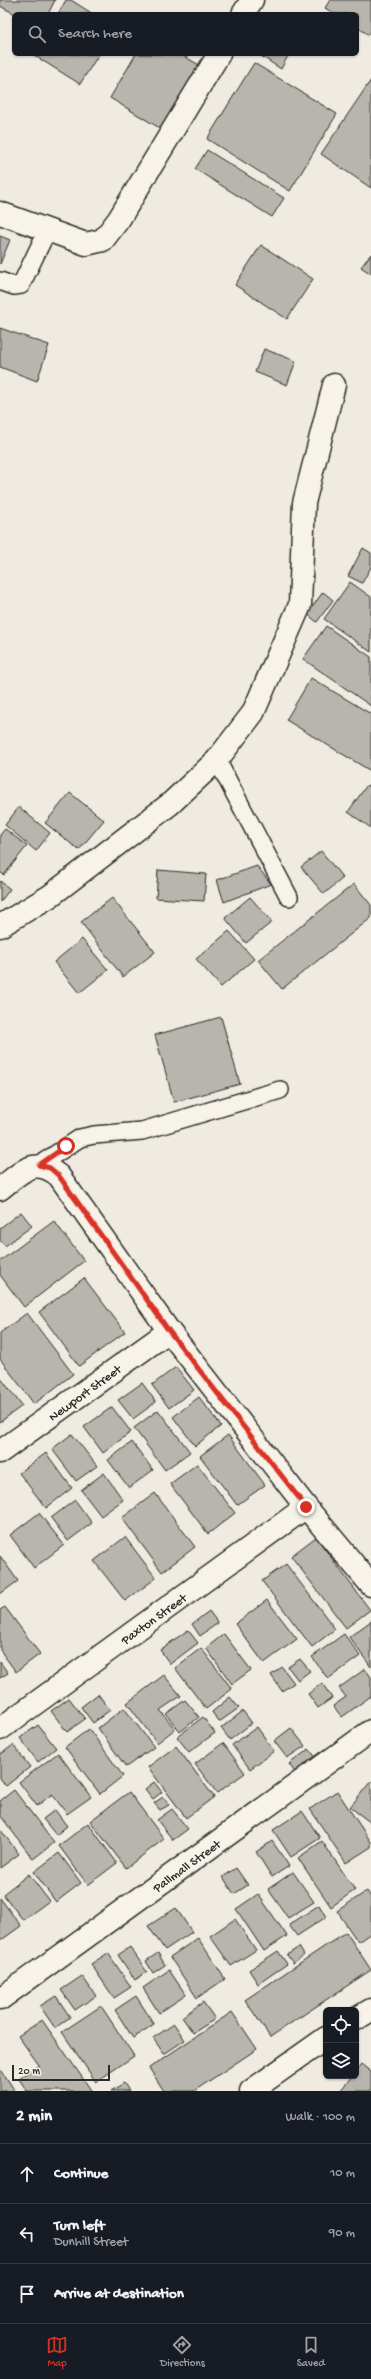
<!DOCTYPE html>
<html lang="en">
<head>
<meta charset="utf-8">
<style>
	body { margin:0; font-family:"Gochi Hand",sans-serif; background:#242831; color:#f1f3f6 }
	.controls { position:absolute; right:12px; bottom:12px; display:grid; overflow:hidden; border-radius:6px; box-shadow:0 1px 3px #0004 }
	.controls button { width:36px; height:36px; display:grid; place-items:center; padding:0; border:0; border-bottom:1px solid #363941; background:#171b24; color:#f1f3f6; font:20px sans-serif }
	.scale { position:absolute; left:12px; bottom:10px; width:98px; box-sizing:border-box; padding-left:4px; border:2px solid #2b2b2b; border-top:0; font-size:11px; line-height:14px; white-space:nowrap; color:#2b2b2b; -webkit-text-stroke:3px #f7f3e8; paint-order:stroke }
	.stop { position:absolute; width:12px; height:12px; margin:-9px; border:3px solid #d93025; border-radius:50%; background:#fff }
	.stop.end { background:#d93025; border-color:#fff; box-shadow:0 1px 4px #0008 }
	.list { margin:0; padding:0; list-style:none }
	h2 { display:flex; justify-content:space-between; align-items:center; height:52px; margin:0; padding:0 16px; font-size:17px }
	h2 small { font-size:13px; font-weight:400; color:#9ea1a6 }
	.list li { display:grid; grid-template-columns:26px 1fr auto; gap:12px; align-items:center; box-sizing:border-box; height:60px; padding:0 16px; border-top:1px solid #363941 }
	.list b { display:block; font-size:15px; white-space:nowrap }
	.list p { margin:0; font-size:13px; white-space:nowrap; color:#9ea1a6 }
	.list em { font-size:13px; font-style:normal; color:#9ea1a6 }
	.icon { flex:none; width:22px; height:22px; fill:none; stroke:currentColor; stroke-width:2; stroke-linecap:round; stroke-linejoin:round }
	.map { position:relative; flex:none; width:371px; height:2091px; overflow:hidden }
	.search { position:absolute; background:#171b24; box-shadow:0 1px 3px #0004; left:12px; right:12px; top:12px; height:44px; display:flex; align-items:center; gap:10px; box-sizing:border-box; padding:0 14px; border-radius:6px; color:#9ea1a6; font-size:15px }
	.sheet { height:232px; background:#171b24 }
	nav { display:flex; justify-content:space-around; align-items:center; box-sizing:border-box; height:56px; border-top:1px solid #363941; background:#171b24; font-size:11px; color:#9ea1a6 }
	nav a { display:grid; justify-items:center; gap:2px }
	nav .on { color:#d93025 }
	.map>svg:first-child { display:block }
	.building { fill:#b8b5ae; stroke:#2b2b2b }
	.lines { fill:none; stroke-linecap:round; stroke-linejoin:round }
	.service-casing { stroke:#2b2b2b; stroke-width:20 }
	.minor-casing { stroke:#2b2b2b; stroke-width:25 }
	.service { stroke:#f7f3e8; stroke-width:17 }
	.minor { stroke:#f7f3e8; stroke-width:22 }
	.route { stroke:#d93025; stroke-width:5 }
	.labels { text-anchor:middle; stroke-width:4; stroke-linejoin:round; paint-order:stroke }
	.street-label { font-size:13px; fill:#2b2b2b; stroke:#f7f3e8 }
</style>
</head>
<body>
<div class="map">
<svg width="371" height="2091" viewBox="0 0 371 2091">
	<rect width="100%" height="100%" fill="#efebe0"/>
	<filter id="ink" filterUnits="userSpaceOnUse"><feTurbulence type="fractalNoise" baseFrequency=".025" numOctaves="2"/><feDisplacementMap in="SourceGraphic" scale="8" xChannelSelector="R" yChannelSelector="G"/><feConvolveMatrix kernelMatrix="1 2 1 2 8 2 1 2 1" color-interpolation-filters="sRGB"/></filter>
	<g filter="url(#ink)">
		<g class="building">
			<path d="M0 0H55L48 14H15L0 6Z"/>
			<path d="M66 0H71L93 14H58Z"/>
			<path d="M330 0H371V31L369 35 357 27V14H335L325 8Z"/>
			<path d="M32 54H99L80 84Z"/>
			<path d="M136 54H180L201 66 163 130 110 98Z"/>
			<path d="M258 54H289L281 69Z"/>
			<path d="M254 63 337 114 290 191 207 139Z"/>
			<path d="M371 80V188L321 154Z"/>
			<path d="M207 150 284 198 272 217 195 169Z"/>
			<path d="M0 236 10 240 0 264Z"/>
			<path d="M261 245 313 279 287 319 235 285Z"/>
			<path d="M371 254V274L361 267Z"/>
			<path d="M0 328 49 345 37 381 0 367Z"/>
			<path d="M264 349 296 361 287 385 255 372Z"/>
			<path d="M363 548 371 553V567L362 583 348 576Z"/>
			<path d="M350 582 371 597V652L324 619Z"/>
			<path d="M323 592 333 600 317 622 307 614Z"/>
			<path d="M326 626 371 657V706L303 659Z"/>
			<path d="M311 678 371 714V766L369 770 286 720Z"/>
			<path d="M367 785 371 788V828L348 812Z"/>
			<path d="M70 793 104 820 79 850 45 823Z"/>
			<path d="M19 807 50 833 36 851 5 825Z"/>
			<path d="M5 829 27 846 4 875 0 872V835Z"/>
			<path d="M321 851 343 878 324 894 301 867Z"/>
			<path d="M257 866 271 884 224 902 217 880Z"/>
			<path d="M158 870 206 874 204 901 156 898Z"/>
			<path d="M0 881 10 889 0 902Z"/>
			<path d="M354 884 371 905V918L282 989 258 960Z"/>
			<path d="M250 897 272 922 246 943 225 918Z"/>
			<path d="M112 898 155 952 123 977 81 922Z"/>
			<path d="M229 931 254 959 221 987 196 959Z"/>
			<path d="M82 939 108 970 79 993 54 962Z"/>
			<path d="M221 1017 240 1084 174 1102 155 1035Z"/>
			<path d="M21 1212 32 1226 5 1246 0 1240V1228Z"/>
			<path d="M54 1221 84 1261 24 1307 0 1275V1261Z"/>
			<path d="M84 1278 125 1332 79 1366 39 1312Z"/>
			<path d="M27 1313 73 1374 34 1404 0 1359V1333Z"/>
			<path d="M176 1367 194 1390 169 1408 152 1385Z"/>
			<path d="M0 1377 22 1406 0 1422Z"/>
			<path d="M142 1383 156 1402 133 1419 118 1400Z"/>
			<path d="M199 1397 221 1426 195 1446 173 1417Z"/>
			<path d="M112 1407 131 1432 103 1453 84 1427Z"/>
			<path d="M158 1410 190 1452 165 1470 134 1428Z"/>
			<path d="M72 1434 97 1466 76 1481 52 1449Z"/>
			<path d="M228 1435 265 1485 237 1505 200 1456Z"/>
			<path d="M132 1442 153 1470 129 1488 108 1460Z"/>
			<path d="M46 1453 72 1488 46 1508 19 1473Z"/>
			<path d="M197 1464 235 1513 208 1534 170 1484Z"/>
			<path d="M104 1473 123 1500 101 1516 81 1490Z"/>
			<path d="M155 1493 195 1547 162 1572 122 1518Z"/>
			<path d="M75 1500 92 1523 68 1541 51 1518Z"/>
			<path d="M39 1513 64 1545 34 1568 10 1535Z"/>
			<path d="M125 1537 156 1578 125 1601 94 1561Z"/>
			<path d="M316 1537 370 1610 346 1628 291 1556Z"/>
			<path d="M0 1556 18 1581 0 1594Z"/>
			<path d="M286 1564 335 1629 312 1647 262 1581Z"/>
			<path d="M267 1600 297 1639 264 1663 235 1624Z"/>
			<path d="M5 1607 40 1654 16 1672 0 1650V1610Z"/>
			<path d="M209 1611 218 1623 200 1636 192 1624Z"/>
			<path d="M371 1621V1667L349 1637Z"/>
			<path d="M188 1630 198 1643 170 1664 160 1650Z"/>
			<path d="M224 1634 251 1670 232 1684 206 1648Z"/>
			<path d="M344 1634 360 1656 328 1679 312 1657Z"/>
			<path d="M201 1648 232 1689 206 1709 175 1668Z"/>
			<path d="M300 1659 310 1671 298 1680 288 1667Z"/>
			<path d="M0 1662 8 1673 0 1678Z"/>
			<path d="M282 1667 294 1683 282 1691 271 1675Z"/>
			<path d="M365 1669 371 1677V1696L342 1717 333 1706 346 1697 339 1688Z"/>
			<path d="M164 1675 181 1696 160 1710 175 1729 157 1743 127 1703Z"/>
			<path d="M322 1683 332 1698 318 1708 308 1694Z"/>
			<path d="M98 1694 110 1710 93 1723 81 1707Z"/>
			<path d="M230 1697 239 1708 219 1722 212 1712Z"/>
			<path d="M69 1698 85 1719 67 1732 51 1711Z"/>
			<path d="M185 1700 199 1717 180 1732 166 1714Z"/>
			<path d="M124 1708 154 1747 126 1767 98 1728Z"/>
			<path d="M243 1711 252 1723 230 1740 221 1728Z"/>
			<path d="M203 1717 215 1733 189 1752 177 1737Z"/>
			<path d="M38 1725 56 1748 38 1762 20 1738Z"/>
			<path d="M257 1727 274 1751 250 1769 232 1745Z"/>
			<path d="M291 1728 305 1746 287 1758 274 1741Z"/>
			<path d="M89 1729 123 1776 100 1794 65 1747Z"/>
			<path d="M223 1743 245 1773 217 1793 195 1764Z"/>
			<path d="M13 1745 30 1767 6 1786 0 1778V1755Z"/>
			<path d="M176 1746 214 1797 186 1818 148 1767Z"/>
			<path d="M309 1749 318 1760 297 1775 289 1764Z"/>
			<path d="M58 1753 91 1797 67 1814 52 1794 37 1806 19 1782Z"/>
			<path d="M371 1781V1823L350 1807Z"/>
			<path d="M154 1782 162 1792 153 1799 145 1789Z"/>
			<path d="M14 1790 54 1843 33 1859 0 1815V1801Z"/>
			<path d="M337 1791 371 1842V1847L346 1863 310 1809Z"/>
			<path d="M129 1792 164 1839 126 1868 90 1821Z"/>
			<path d="M163 1797 169 1805 160 1810 154 1803Z"/>
			<path d="M172 1809 188 1829 173 1840 157 1820Z"/>
			<path d="M55 1810 67 1826 56 1835 43 1819Z"/>
			<path d="M302 1811 320 1838 291 1857 273 1830Z"/>
			<path d="M88 1823 117 1863 88 1885 59 1846Z"/>
			<path d="M0 1829 19 1854 0 1868Z"/>
			<path d="M272 1841 289 1866 272 1877 256 1852Z"/>
			<path d="M322 1841 355 1890 331 1907 298 1858Z"/>
			<path d="M59 1853 81 1883 56 1902 34 1872Z"/>
			<path d="M236 1868 248 1885 234 1894 223 1877Z"/>
			<path d="M293 1872 314 1902 288 1918 268 1889Z"/>
			<path d="M29 1874 49 1901 23 1920 3 1894Z"/>
			<path d="M367 1891 371 1897V1933L358 1942 337 1911Z"/>
			<path d="M258 1894 287 1936 264 1951 236 1909Z"/>
			<path d="M0 1898 21 1926 0 1941Z"/>
			<path d="M319 1905 326 1917 297 1936 289 1925Z"/>
			<path d="M176 1908 192 1932 165 1950 148 1926Z"/>
			<path d="M235 1919 256 1950 231 1966 210 1936Z"/>
			<path d="M346 1932 371 1970 270 2037 245 2000Z"/>
			<path d="M198 1938 225 1979 197 1998 170 1957Z"/>
			<path d="M130 1947 147 1972 135 1980 118 1955Z"/>
			<path d="M299 1947 304 1955 293 1963 287 1955Z"/>
			<path d="M278 1951 287 1964 258 1984 249 1970Z"/>
			<path d="M108 1953 131 1987 114 1998 91 1964Z"/>
			<path d="M158 1953 165 1965 153 1973 146 1961Z"/>
			<path d="M169 1970 186 1995 159 2013 143 1988Z"/>
			<path d="M82 1976 96 1996 75 2010 61 1990Z"/>
			<path d="M56 1996 70 2017 55 2028 40 2006Z"/>
			<path d="M136 1996 154 2024 133 2038 115 2010Z"/>
			<path d="M203 2002 215 2019 193 2033 182 2017Z"/>
			<path d="M101 2006 134 2056 96 2082 62 2032Z"/>
			<path d="M232 2012 257 2049 194 2091H164L149 2068Z"/>
			<path d="M42 2020 91 2090 89 2091H27L19 2079 39 2065 18 2036Z"/>
			<path d="M174 2024 185 2040 164 2054 153 2038Z"/>
			<path d="M361 2064 371 2072V2091H340L352 2076H356V2071Z"/>
			<path d="M0 2068 15 2091H0Z"/>
			<path d="M124 2083 129 2091H111Z"/>
		</g>
		<g class="lines">
			<g class="service-casing">
				<g id="service">
					<path d="M0 281 14 286 21 285 47 231"/>
					<path d="M217 760 289 897"/>
					<path d="M39 1165 80 1138 94 1135 142 1131 280 1090"/>
				</g>
			</g>
			<g class="minor-casing">
				<g id="minor">
					<path d="M243 14 252 0"/>
					<path d="M0 213 86 244 103 240 119 219 219 54"/>
					<path d="M0 926 50 896 170 804 217 760 253 713 300 605 304 503 334 385"/>
					<path d="M0 1189C21 1173 34 1155 59 1176L169 1331 306 1507 371 1585"/>
					<path d="M0 1452 169 1331"/>
					<path d="M0 1729 306 1507"/>
					<path d="M0 1999 371 1731"/>
					<path d="M356 2019 371 2010"/>
					<path d="M251 2091 326 2038"/>
				</g>
			</g>
			<use href="#service" class="service"/>
			<use href="#minor" class="minor"/>
		</g>
	</g>
	<g class="lines" filter="url(#ink)">
		<path class="route" d="M66 1146 39 1165 50 1168 59 1176 169 1331 306 1507"/>
	</g>
	<g class="labels">
		<g class="street-label">
			<text transform="translate(84 1392) rotate(-36)" y="5">Newport Street</text>
			<text transform="translate(153 1618) rotate(-36)" y="5">Paxton Street</text>
			<text transform="translate(186 1865) rotate(-36)" y="5">Pallmall Street</text>
		</g>
	</g>
</svg>
<div class="controls">
<button><svg class="icon" aria-label="locate" viewBox="0 0 24 24"><circle cx="12" cy="12" r="6"/><path d="M12 2v4M12 18v4M2 12h4M18 12h4"/></svg></button>
<button><svg class="icon" aria-label="layers" viewBox="0 0 24 24"><path d="M12 4l9 5-9 5-9-5zM3 14l9 5 9-5"/></svg></button>
</div>
<div class="scale">20 m</div>
<div class="stop" style="left:66px;top:1146px"></div>
<div class="stop end" style="left:306px;top:1507px"></div>
<div class="search"><svg class="icon" aria-label="search" viewBox="0 0 24 24"><circle cx="10" cy="10" r="6"/><path d="M15 15l6 6"/></svg>Search here</div>
</div>
<section class="sheet">
<h2>2 min<small>Walk · 100 m</small></h2>
<ul class="list">
<li><svg class="icon" aria-label="ahead" viewBox="0 0 24 24"><path d="M12 20V5M6 11l6-6 6 6"/></svg><div><b>Continue</b></div><em>10 m</em></li>
<li><svg class="icon" aria-label="left" viewBox="0 0 24 24"><path d="M17 20v-9H6M10 6l-5 5 5 5"/></svg><div><b>Turn left</b><p>Dunhill Street</p></div><em>90 m</em></li>
<li><svg class="icon" aria-label="arrive" viewBox="0 0 24 24"><path d="M6 21V4h12l-3 4 3 4H6"/></svg><div><b>Arrive at destination</b></div></li>
</ul>
</section>
<nav>
<a class="on"><svg class="icon" aria-label="map" viewBox="0 0 24 24"><path d="M3 6l6-2 6 2 6-2v14l-6 2-6-2-6 2zM9 4v14M15 6v14"/></svg>Map</a>
<a><svg class="icon" aria-label="directions" viewBox="0 0 24 24"><path d="M12 3l9 9-9 9-9-9zM9 14v-3h6M13 9l2 2-2 2"/></svg>Directions</a>
<a><svg class="icon" aria-label="saved" viewBox="0 0 24 24"><path d="M7 4h10v16l-5-4-5 4z"/></svg>Saved</a>
</nav>
</body>
</html>
